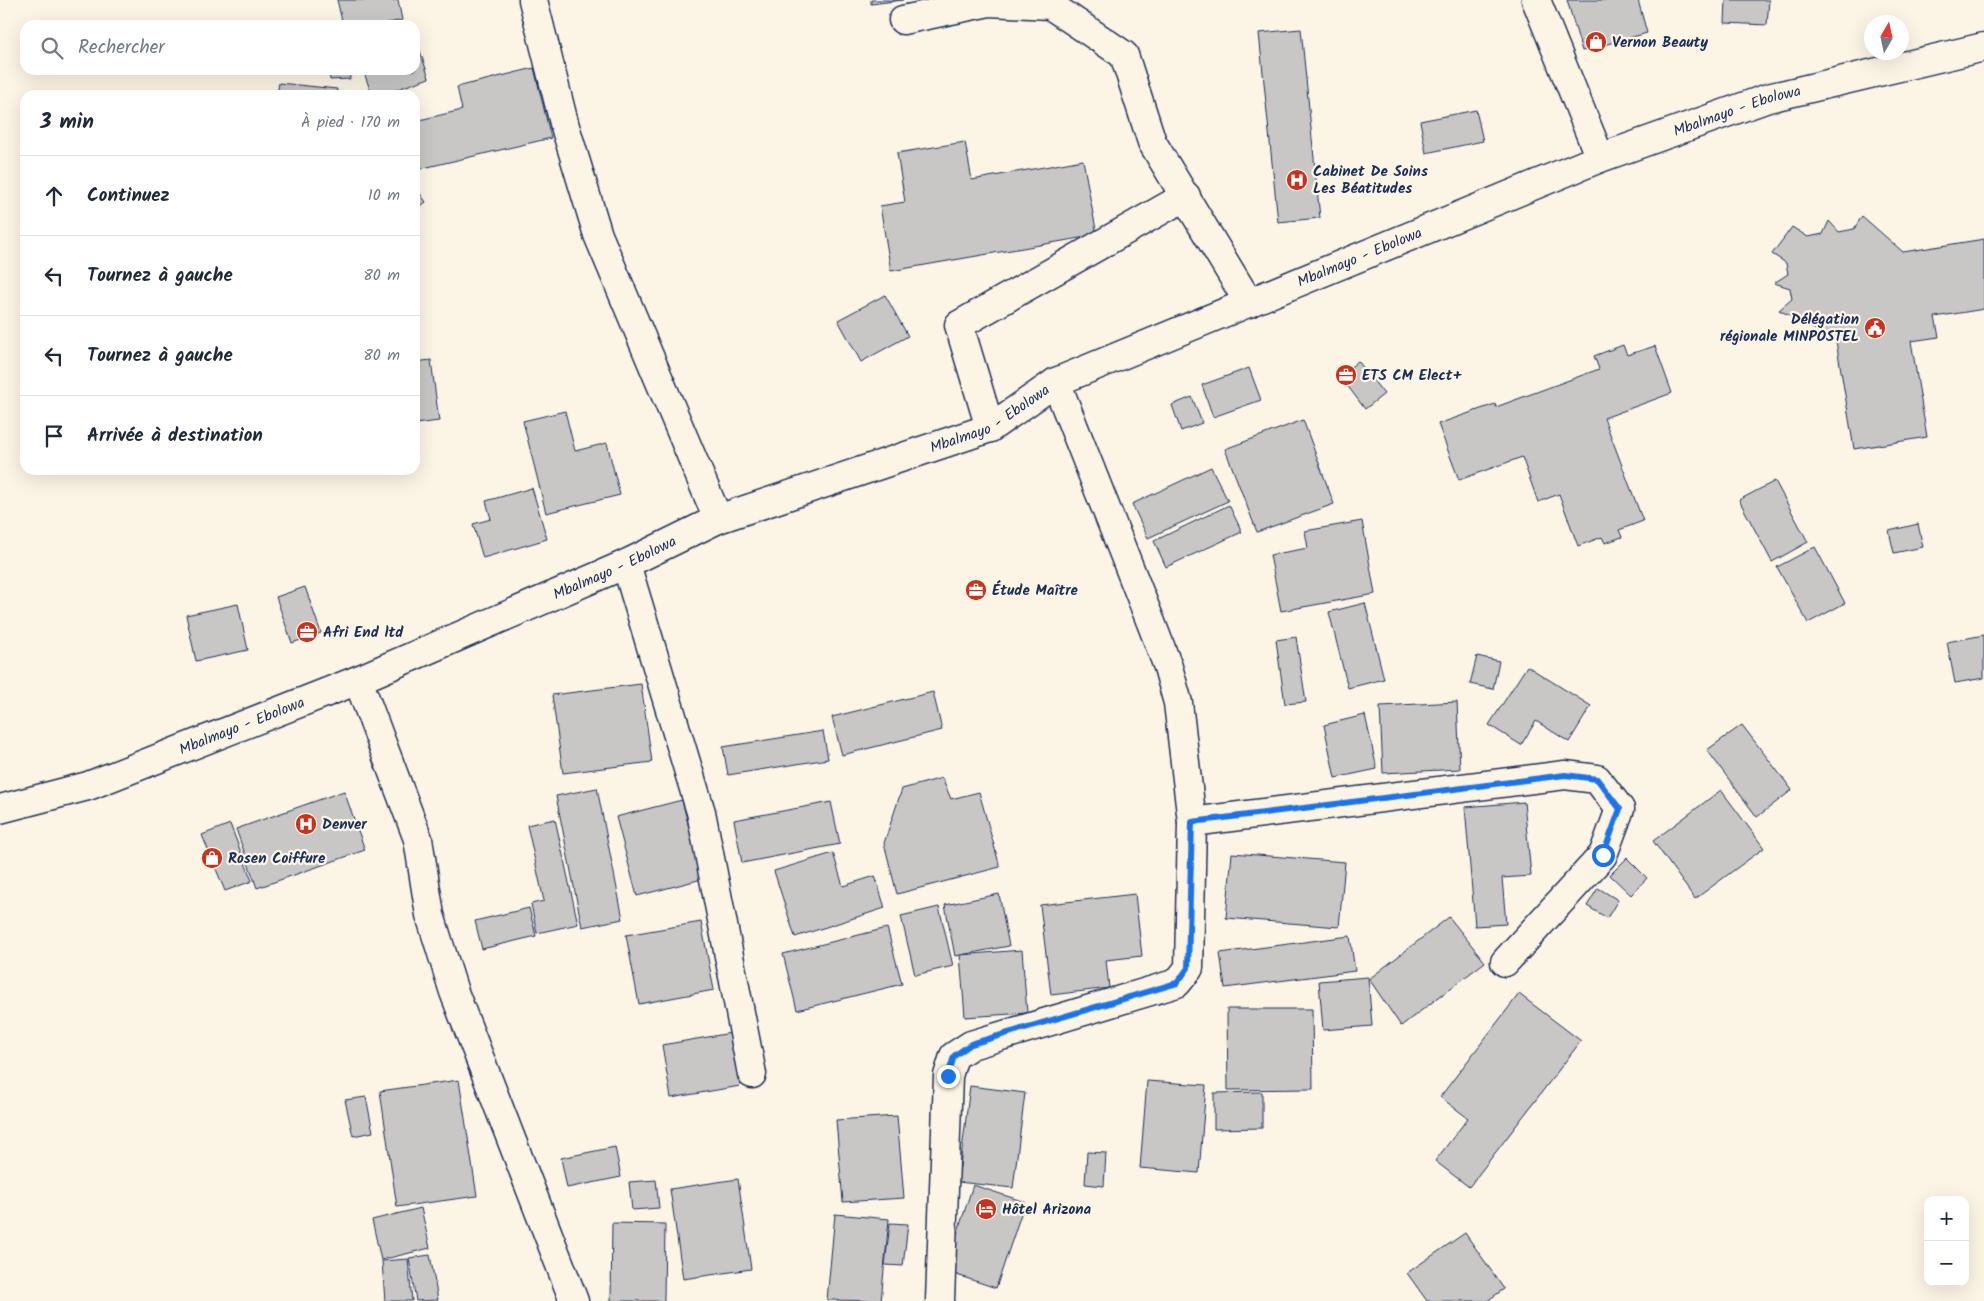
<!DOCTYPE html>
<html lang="fr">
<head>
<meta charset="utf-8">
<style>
	body { margin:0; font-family:Kalam,sans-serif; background:#f6f6f7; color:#1f2937 }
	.controls { position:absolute; right:15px; bottom:15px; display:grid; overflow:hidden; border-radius:10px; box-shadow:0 5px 20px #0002 }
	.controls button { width:45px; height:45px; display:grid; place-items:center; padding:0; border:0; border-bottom:1px solid #e0e1e3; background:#fff; color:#1f2937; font:25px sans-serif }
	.compass { position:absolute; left:1864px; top:15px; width:45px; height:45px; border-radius:50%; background:#fff; box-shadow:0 5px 20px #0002; rotate:9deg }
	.stop { position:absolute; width:15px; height:15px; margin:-11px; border:4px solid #1a73e8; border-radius:50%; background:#fff }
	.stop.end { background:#1a73e8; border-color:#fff; box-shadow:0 1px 5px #0008 }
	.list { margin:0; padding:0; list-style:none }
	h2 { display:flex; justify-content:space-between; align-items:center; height:65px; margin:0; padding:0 20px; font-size:21px }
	h2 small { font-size:16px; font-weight:400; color:#747a83 }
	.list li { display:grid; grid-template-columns:32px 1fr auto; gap:15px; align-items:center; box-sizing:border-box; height:80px; padding:0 20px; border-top:1px solid #e0e1e3 }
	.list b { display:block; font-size:19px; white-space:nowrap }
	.list em { font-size:16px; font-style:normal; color:#747a83 }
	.icon { flex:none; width:28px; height:28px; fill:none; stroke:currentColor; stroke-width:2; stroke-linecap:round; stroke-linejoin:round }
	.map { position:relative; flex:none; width:1984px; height:1301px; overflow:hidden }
	.search { position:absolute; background:#fff; box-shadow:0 5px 20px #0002; left:20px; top:20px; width:400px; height:55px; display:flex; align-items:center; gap:12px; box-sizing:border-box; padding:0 18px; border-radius:15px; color:#747a83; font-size:19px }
	.panel { position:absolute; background:#fff; box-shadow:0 5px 20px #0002; left:20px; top:90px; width:400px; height:385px; border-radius:15px }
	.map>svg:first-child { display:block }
	.building { fill:#c8c7c6; stroke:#1b2f5e }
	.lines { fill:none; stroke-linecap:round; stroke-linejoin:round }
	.minor-casing { stroke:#1b2f5e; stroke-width:31 }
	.highway-casing { stroke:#1b2f5e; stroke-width:31 }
	.minor { stroke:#fcf5e5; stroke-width:28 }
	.highway { stroke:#fcf5e5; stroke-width:28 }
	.route { stroke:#1a73e8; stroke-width:6 }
	.labels { text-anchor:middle; stroke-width:4.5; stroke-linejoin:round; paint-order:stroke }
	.poi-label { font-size:15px; font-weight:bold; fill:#1b2f5e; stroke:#fcf5e5; text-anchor:start }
	.street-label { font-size:15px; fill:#1b2f5e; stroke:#fcf5e5 }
</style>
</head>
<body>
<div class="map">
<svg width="1984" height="1301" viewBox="0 0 1984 1301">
	<rect width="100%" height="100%" fill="#fcf5e5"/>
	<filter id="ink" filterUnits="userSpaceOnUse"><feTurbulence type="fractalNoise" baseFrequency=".02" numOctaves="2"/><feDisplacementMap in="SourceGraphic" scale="10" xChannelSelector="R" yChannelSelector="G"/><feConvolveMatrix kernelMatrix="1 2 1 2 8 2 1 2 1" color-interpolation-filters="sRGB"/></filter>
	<g filter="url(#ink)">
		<g class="building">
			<path d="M337 0H398L402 20 380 25H343Z"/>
			<path d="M871 0H903L871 4Z"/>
			<path d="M1567 0H1638L1647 33 1582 51Z"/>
			<path d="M1726 0H1769L1767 25 1725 23Z"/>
			<path d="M1301 29 1320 218 1278 222 1259 33Z"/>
			<path d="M419 48 429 78 381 95H372L363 70H415V49Z"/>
			<path d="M534 68 551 138 415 170V121L462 110 457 87Z"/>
			<path d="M329 70H349L350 79 330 80Z"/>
			<path d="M279 83 337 89 336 95H277Z"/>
			<path d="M1476 110 1483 141 1426 153 1420 121Z"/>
			<path d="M965 142 972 180 1083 160 1097 235 891 271 880 206 905 202 897 153Z"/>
			<path d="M416 188 426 202 415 210V189Z"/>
			<path d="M1862 216 1903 252 1984 239V309L1935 317 1939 337 1911 341 1927 437 1854 449 1836 341 1779 310 1792 299 1790 288 1774 283 1788 274 1786 263 1772 254 1792 227 1808 237 1823 234 1829 221 1839 232 1854 229Z"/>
			<path d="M885 295 908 336 861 362 838 320Z"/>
			<path d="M1623 345 1627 355 1655 346 1672 393 1604 418 1643 521 1619 530 1622 537 1605 543 1602 537 1578 546 1559 494 1538 502 1522 457 1459 480 1438 424 1495 404 1496 407 1599 369 1594 356Z"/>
			<path d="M431 360 439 421 415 424V362Z"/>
			<path d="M1358 361 1384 394 1365 409 1340 376Z"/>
			<path d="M1249 368 1261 400 1213 417 1202 385Z"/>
			<path d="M1192 397 1202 423 1181 431 1172 405Z"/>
			<path d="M565 411 575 451 607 443 620 495 546 513 523 421Z"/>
			<path d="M1303 420 1334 504 1257 532 1225 449Z"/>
			<path d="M1211 467 1228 501 1148 538 1132 504Z"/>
			<path d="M1775 481 1808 542 1772 562 1739 500Z"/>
			<path d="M532 488 547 539 483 558 473 524 491 519 486 501Z"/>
			<path d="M1229 505 1242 532 1166 567 1154 541Z"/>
			<path d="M1362 521 1375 594 1281 611 1270 555 1308 548 1305 531Z"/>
			<path d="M1918 524 1923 547 1894 553 1889 531Z"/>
			<path d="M1815 547 1845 603 1808 623 1777 567Z"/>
			<path d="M305 587 321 633 292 643 276 597Z"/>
			<path d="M1365 603 1384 679 1348 688 1329 612Z"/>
			<path d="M238 604 248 650 196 661 186 615Z"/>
			<path d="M1984 635V678L1955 683 1947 642Z"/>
			<path d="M1296 637 1306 702 1285 704 1276 640Z"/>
			<path d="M1477 656 1499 661 1493 689 1470 684Z"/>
			<path d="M1527 666 1591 706 1569 742 1536 721 1521 745 1489 725Z"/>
			<path d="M641 684 652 762 563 773 552 695Z"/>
			<path d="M933 692 942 730 842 755 832 717Z"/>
			<path d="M1457 702 1460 769 1383 773 1380 706Z"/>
			<path d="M1365 715 1377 769 1335 778 1324 725Z"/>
			<path d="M1742 725 1792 790 1757 817 1707 750Z"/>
			<path d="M823 731 828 759 728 775 723 747Z"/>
			<path d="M942 778 951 799 979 792 1000 867 897 894 884 843 902 789Z"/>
			<path d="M597 788 623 919 582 927 556 796Z"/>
			<path d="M1721 790 1764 848 1695 899 1653 841Z"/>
			<path d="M344 791 365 850 257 888 236 829Z"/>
			<path d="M682 800 702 879 637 896 616 817Z"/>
			<path d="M831 802 840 844 742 863 734 820Z"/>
			<path d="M1524 802 1531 876 1502 878 1506 924 1475 926 1465 807Z"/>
			<path d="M555 819 578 924 537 933 531 904 544 901 527 825Z"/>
			<path d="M230 824 252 881 225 891 202 835Z"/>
			<path d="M833 853 843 886 875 876 885 908 795 937 774 871Z"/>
			<path d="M1232 853 1345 862 1339 927 1226 918Z"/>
			<path d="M1627 858 1647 878 1631 895 1610 875Z"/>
			<path d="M1598 888 1618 900 1607 918 1587 906Z"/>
			<path d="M999 894 1009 946 955 956 945 905Z"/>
			<path d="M1135 894 1142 956 1106 960 1109 988 1051 995 1040 905Z"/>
			<path d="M939 907 953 966 915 975 901 916Z"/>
			<path d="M529 908 536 936 482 949 475 921Z"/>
			<path d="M1449 917 1485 962 1401 1026 1369 979Z"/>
			<path d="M701 922 714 990 639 1004 626 935Z"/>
			<path d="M887 928 902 984 797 1010 783 954Z"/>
			<path d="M1350 936 1355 971 1225 988 1220 953Z"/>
			<path d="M1022 950 1027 1013 965 1017 960 955Z"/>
			<path d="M1368 977 1372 1026 1323 1030 1319 981Z"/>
			<path d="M1519 994 1581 1041 1469 1187 1435 1161 1468 1118 1440 1097Z"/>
			<path d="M1227 1009H1312L1313 1089 1228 1090Z"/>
			<path d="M731 1033 740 1086 671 1098 662 1045Z"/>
			<path d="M459 1080 477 1196 397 1207 380 1091Z"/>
			<path d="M1147 1081 1206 1085 1199 1173 1140 1168Z"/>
			<path d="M970 1086 1025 1093 1013 1188 958 1182Z"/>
			<path d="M1262 1092V1128L1214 1129V1093Z"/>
			<path d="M366 1097 373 1132 353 1136 345 1100Z"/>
			<path d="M897 1116 904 1198 843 1202 836 1120Z"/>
			<path d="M615 1147 621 1177 567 1188 561 1158Z"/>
			<path d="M1087 1152 1106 1153 1104 1186 1085 1184Z"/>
			<path d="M738 1179 751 1269 683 1279 670 1189Z"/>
			<path d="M656 1180 659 1208 632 1210 629 1182Z"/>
			<path d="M973 1185 1025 1202 996 1288 945 1271Z"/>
			<path d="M421 1208 430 1248 381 1260 372 1220Z"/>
			<path d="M835 1214 889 1219 881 1301 827 1300Z"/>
			<path d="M612 1223 665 1224 664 1301H611Z"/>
			<path d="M890 1223 908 1224 903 1266 885 1265Z"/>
			<path d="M1465 1233 1504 1289 1487 1301H1427L1407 1273Z"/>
			<path d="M430 1255 438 1300 416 1301 409 1258Z"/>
			<path d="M408 1259 412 1301H385L382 1261Z"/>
		</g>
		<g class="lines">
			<g class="minor-casing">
				<g id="minor">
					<path d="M533 0 564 123 598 235 718 519"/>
					<path d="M1536 0 1600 158"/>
					<path d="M903 20 989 2 1050 5 1124 55 1152 142 1249 303"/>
					<path d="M990 428 959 325 1186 196"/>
					<path d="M626 564 701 812 752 1074"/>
					<path d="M358 680 418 839 430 915 454 992 574 1301"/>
					<path d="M1192 822 1565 775 1597 779 1620 809 1603 855 1505 962"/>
					<path d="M940 1301 948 1076 954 1056 971 1045 1177 983 1189 968 1192 822 1178 703 1168 667 1152 625 1056 382"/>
				</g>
			</g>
			<g class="highway-casing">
				<g id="highway">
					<path id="s1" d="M0 809 88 786 358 680 626 564 718 519 990 428 1056 382 1600 158 1768 98 1984 47"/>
				</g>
			</g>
			<use href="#minor" class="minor"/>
			<use href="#highway" class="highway"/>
		</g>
	</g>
	<g class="lines" filter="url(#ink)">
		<path class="route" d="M948 1076 954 1056 971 1044 1177 983 1188 968 1192 822 1565 775 1597 779 1620 809 1603 855"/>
	</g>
	<defs>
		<g id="shop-disc" transform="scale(1.125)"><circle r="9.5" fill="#c8321e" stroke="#fcf5e5"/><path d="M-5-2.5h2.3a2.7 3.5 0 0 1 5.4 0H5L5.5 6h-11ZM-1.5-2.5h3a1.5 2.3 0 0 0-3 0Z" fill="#fff"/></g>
		<g id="hospital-disc" transform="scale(1.125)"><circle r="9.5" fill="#c8321e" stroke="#fcf5e5"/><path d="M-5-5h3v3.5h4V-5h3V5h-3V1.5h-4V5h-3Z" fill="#fff"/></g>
		<g id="civic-disc" transform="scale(1.125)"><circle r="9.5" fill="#c8321e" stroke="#fcf5e5"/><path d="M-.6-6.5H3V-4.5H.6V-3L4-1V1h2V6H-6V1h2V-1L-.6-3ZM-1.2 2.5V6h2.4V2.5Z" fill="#fff"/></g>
		<g id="office-disc" transform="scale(1.125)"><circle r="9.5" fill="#c8321e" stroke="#fcf5e5"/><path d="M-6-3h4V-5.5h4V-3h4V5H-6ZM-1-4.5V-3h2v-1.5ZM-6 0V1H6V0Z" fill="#fff"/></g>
		<g id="hotel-disc" transform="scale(1.125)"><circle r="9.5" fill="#c8321e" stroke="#fcf5e5"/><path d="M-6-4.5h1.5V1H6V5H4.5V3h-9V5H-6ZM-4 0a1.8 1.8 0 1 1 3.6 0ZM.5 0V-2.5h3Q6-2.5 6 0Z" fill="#fff"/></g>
	</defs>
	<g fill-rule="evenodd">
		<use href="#shop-disc" x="1596" y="42"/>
		<use href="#hospital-disc" x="1297" y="180"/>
		<use href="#civic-disc" x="1875" y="328"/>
		<use href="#office-disc" x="1346" y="375"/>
		<use href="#office-disc" x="976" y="590"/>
		<use href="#office-disc" x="307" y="632"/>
		<use href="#hospital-disc" x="306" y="824"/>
		<use href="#shop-disc" x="212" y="858"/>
		<use href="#hotel-disc" x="986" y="1209"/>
	</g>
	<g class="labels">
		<g class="poi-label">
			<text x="1612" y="47">Vernon Beauty</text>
			<text x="1313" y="176">Cabinet De Soins<tspan x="1313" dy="17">Les Béatitudes</tspan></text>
			<text x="1859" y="324" text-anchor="end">Délégation<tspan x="1859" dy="17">régionale MINPOSTEL</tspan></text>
			<text x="1362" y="380">ETS CM Elect+</text>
			<text x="992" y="595">Étude Maître</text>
			<text x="323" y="637">Afri End ltd</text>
			<text x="322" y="829">Denver</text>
			<text x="228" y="863">Rosen Coiffure</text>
			<text x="1002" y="1214">Hôtel Arizona</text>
		</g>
		<g class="street-label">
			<text dy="5" stroke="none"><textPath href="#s1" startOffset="1876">Mbalmayo - Ebolowa</textPath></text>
			<text dy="5" stroke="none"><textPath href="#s1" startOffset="1471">Mbalmayo - Ebolowa</textPath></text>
			<text dy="5" stroke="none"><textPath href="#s1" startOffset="1066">Mbalmayo - Ebolowa</textPath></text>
			<text dy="5" stroke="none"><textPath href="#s1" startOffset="661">Mbalmayo - Ebolowa</textPath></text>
			<text dy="5" stroke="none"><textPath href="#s1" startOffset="256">Mbalmayo - Ebolowa</textPath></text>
		</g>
	</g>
</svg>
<div class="controls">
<button>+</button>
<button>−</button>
</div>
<svg class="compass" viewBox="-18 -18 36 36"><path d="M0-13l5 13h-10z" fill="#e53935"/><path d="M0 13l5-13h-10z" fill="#747a83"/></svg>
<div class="stop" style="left:1603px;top:855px"></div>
<div class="stop end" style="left:948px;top:1076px"></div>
<div class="search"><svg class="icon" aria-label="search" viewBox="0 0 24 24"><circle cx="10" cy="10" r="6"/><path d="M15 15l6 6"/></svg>Rechercher</div>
<section class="panel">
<h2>3 min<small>À pied · 170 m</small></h2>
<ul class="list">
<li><svg class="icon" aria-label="ahead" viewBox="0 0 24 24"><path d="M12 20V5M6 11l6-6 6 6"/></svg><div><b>Continuez</b></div><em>10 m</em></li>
<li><svg class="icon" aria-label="left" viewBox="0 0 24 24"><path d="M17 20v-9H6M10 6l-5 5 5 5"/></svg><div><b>Tournez à gauche</b></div><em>80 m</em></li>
<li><svg class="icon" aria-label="left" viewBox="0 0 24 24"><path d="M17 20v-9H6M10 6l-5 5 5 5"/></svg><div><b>Tournez à gauche</b></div><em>80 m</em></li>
<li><svg class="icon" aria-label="arrive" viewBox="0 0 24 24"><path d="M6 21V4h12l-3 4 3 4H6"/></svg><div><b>Arrivée à destination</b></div></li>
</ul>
</section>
</div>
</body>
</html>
